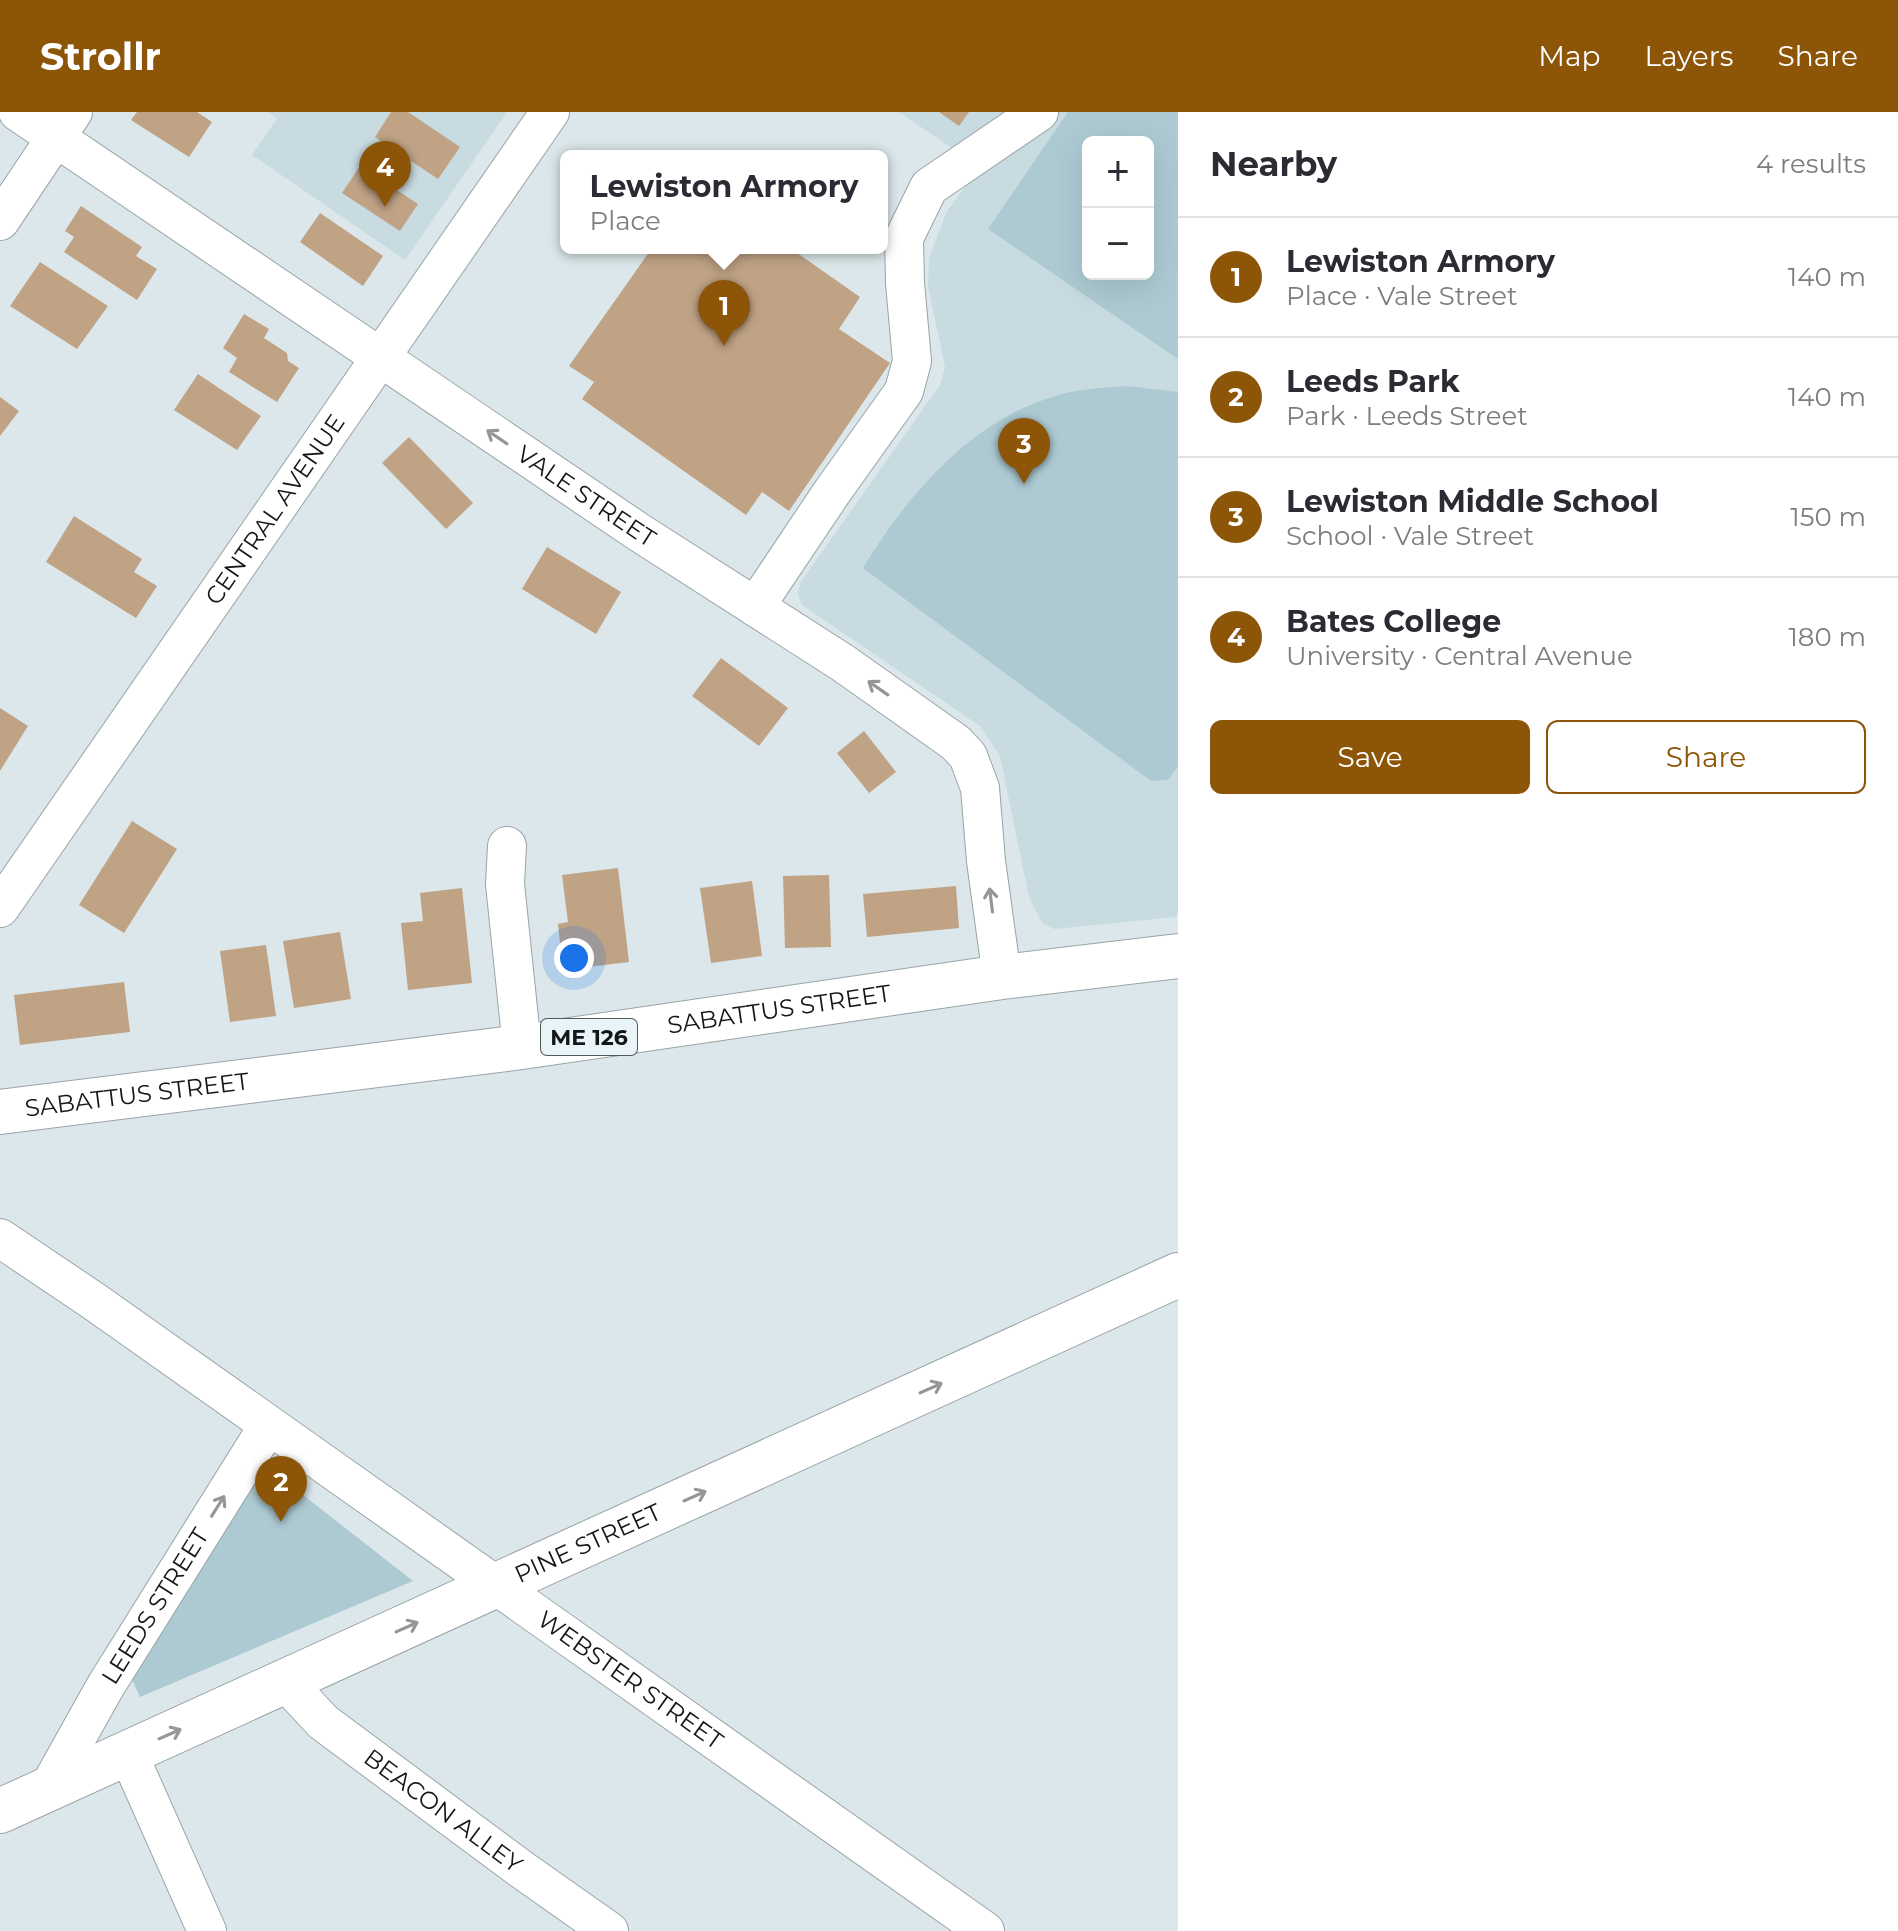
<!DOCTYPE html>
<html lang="en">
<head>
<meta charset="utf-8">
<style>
	body { margin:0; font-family:Montserrat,sans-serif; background:#f2f2f3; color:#2b2b33 }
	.controls { position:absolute; right:24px; top:24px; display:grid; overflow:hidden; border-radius:12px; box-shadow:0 8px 32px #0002 }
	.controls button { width:72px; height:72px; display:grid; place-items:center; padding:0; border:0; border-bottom:2px solid #e1e1e2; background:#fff; color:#2b2b33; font:40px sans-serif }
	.you { position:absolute; left:574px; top:846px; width:28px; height:28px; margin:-20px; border:6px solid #fff; border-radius:50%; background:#1a73e8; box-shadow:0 0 0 12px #1a73e833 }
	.badge { display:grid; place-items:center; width:52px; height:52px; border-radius:50%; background:#8c5508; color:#fff; font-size:26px; font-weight:700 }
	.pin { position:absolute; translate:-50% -66px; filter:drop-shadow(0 2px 4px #0008) }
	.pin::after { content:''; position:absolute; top:42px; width:28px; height:24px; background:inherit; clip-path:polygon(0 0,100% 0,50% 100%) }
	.popup { position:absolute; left:560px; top:38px; width:328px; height:104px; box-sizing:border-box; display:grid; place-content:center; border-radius:12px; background:#fff; filter:drop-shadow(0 2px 6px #0005); font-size:26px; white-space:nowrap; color:#7c7c81 }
	.popup b { font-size:30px; color:#2b2b33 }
	.popup::after { content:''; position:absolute; left:50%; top:100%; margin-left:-16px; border:16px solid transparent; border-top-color:#fff }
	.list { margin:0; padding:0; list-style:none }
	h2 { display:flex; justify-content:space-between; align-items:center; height:104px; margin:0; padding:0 32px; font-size:34px }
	h2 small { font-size:26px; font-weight:400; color:#7c7c81 }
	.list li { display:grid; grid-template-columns:52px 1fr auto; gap:24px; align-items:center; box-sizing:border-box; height:120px; padding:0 32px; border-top:2px solid #e1e1e2 }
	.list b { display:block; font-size:30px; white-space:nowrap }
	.list p { margin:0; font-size:26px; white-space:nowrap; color:#7c7c81 }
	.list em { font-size:26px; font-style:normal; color:#7c7c81 }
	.actions { display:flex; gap:16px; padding:24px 32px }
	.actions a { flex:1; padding:18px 0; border:2px solid #8c5508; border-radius:12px; text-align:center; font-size:28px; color:#8c5508 }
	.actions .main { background:#8c5508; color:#fff }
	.map { position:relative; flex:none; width:1178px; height:1819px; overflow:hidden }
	header { display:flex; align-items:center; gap:48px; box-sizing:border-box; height:112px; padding:0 40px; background:#8c5508; color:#fff }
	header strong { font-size:38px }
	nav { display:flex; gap:44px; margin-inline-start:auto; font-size:28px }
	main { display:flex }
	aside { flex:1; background:#fff }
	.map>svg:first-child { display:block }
	.built { fill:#c7dbe1; fill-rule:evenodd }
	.green { fill:#adcad3; fill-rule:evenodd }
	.building { fill:#c0a385 }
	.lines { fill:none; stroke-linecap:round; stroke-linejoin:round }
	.minor-casing { stroke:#99a4a7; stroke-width:40 }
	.major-casing { stroke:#99a4a7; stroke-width:46 }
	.minor { stroke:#fff; stroke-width:38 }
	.major { stroke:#fff; stroke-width:44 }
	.oneway { stroke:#959797 }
	.labels { text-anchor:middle; stroke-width:6; stroke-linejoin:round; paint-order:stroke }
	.shield { fill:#e8f4f7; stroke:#53595b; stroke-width:2 }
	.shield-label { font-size:22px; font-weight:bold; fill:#131718 }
	.street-label { font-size:24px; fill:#131718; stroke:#e8f4f7 }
</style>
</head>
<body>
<header>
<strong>Strollr</strong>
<nav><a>Map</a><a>Layers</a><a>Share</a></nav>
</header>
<main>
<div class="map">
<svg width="1178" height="1819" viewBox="0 0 1178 1819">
	<rect width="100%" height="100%" fill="#dbe7ea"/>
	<g class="built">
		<path d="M268 0H507L405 148 252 43 277 7Z"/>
		<path d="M899 0H1178V801L1175 805 1054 817 1042 811 1029 785 1000 644 980 614 802 493 798 483 800 471 940 273 945 255 928 173 929 146 947 99 980 55ZM1088 30H1148V162H1088Z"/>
	</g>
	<g class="green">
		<path d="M1068 0H1178V247L988 117ZM1088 30H1148V162H1088Z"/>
		<path d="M1127 274 1178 280V654L1168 668 1151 669 863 456C906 385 968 312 1049 286 1074 277 1101 276 1127 274Z"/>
		<path d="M261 1350 413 1469 140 1585 131 1566Z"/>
	</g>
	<g class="building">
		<path d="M137 0H197L212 10 189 45 131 8Z"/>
		<path d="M391 0H408L460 35 438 67 375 25Z"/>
		<path d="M939 0H969L959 14Z"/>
		<path d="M360 54 418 92 400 119 342 81Z"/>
		<path d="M81 94 142 135 136 144 157 157 137 188 64 140 74 125 65 119Z"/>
		<path d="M320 101 383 144 363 174 300 130Z"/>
		<path d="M652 136H790L860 185 839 217 890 251 789 399 762 380 746 403 582 287 594 270 569 254Z"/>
		<path d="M40 150 108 194 77 237 10 194Z"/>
		<path d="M244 202 269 217 264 226 287 241 288 249 299 256 277 290 229 260 237 246 223 236Z"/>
		<path d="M198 262 261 304 237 338 174 298Z"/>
		<path d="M0 285 19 299 0 324Z"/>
		<path d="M409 325 473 391 446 417 382 351Z"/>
		<path d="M74 404 142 447 134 460 157 474 136 506 46 450Z"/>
		<path d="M547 435 621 480 596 522 522 477Z"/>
		<path d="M721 546 788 596 759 634 692 584Z"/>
		<path d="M0 596 28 614 0 659Z"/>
		<path d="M864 619 896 660 869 681 837 641Z"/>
		<path d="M132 709 177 737 124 821 79 793Z"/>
		<path d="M618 756 629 850 563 858 558 812 568 810 562 763Z"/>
		<path d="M829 763 831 835 785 836 783 764Z"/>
		<path d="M752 769 762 844 711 851 700 776Z"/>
		<path d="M956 774 959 816 867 825 863 782Z"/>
		<path d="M462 776 472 871 408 878 401 811 423 809 420 781Z"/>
		<path d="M340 820 351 887 294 896 283 829Z"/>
		<path d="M266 833 276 904 230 910 220 839Z"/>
		<path d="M124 870 130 920 20 933 14 883Z"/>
	</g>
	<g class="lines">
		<g class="minor-casing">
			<g id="minor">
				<path id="s1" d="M18 0 637 419 843 551 956 631 968 644 980 676 986 749 1002 865"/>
				<path d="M0 109 73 0"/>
				<path d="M755 495 832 380 904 279 912 249 905 171 904 126 929 75 1039 0"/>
				<path d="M507 734 505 772 522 935"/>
				<path id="s2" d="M0 796 550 0"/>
				<path id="s3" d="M0 1126 95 1190 985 1819"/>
				<path id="s4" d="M286 1570 323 1610 521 1757 609 1819"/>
				<path d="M128 1641 207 1819"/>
				<path id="s5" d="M48 1677 105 1575 268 1314"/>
			</g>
		</g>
		<g class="major-casing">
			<g id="major">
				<path id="s6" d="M0 1000 522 935 1002 865 1178 844"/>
				<path id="s7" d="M0 1699 1178 1163"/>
			</g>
		</g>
		<use href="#minor" class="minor"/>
		<use href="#major" class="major"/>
	</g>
	<defs><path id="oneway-shaft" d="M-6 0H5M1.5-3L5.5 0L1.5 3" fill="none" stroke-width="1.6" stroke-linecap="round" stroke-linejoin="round" transform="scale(2)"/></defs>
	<g class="oneway">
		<use href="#oneway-shaft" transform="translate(497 325) rotate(-146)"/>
		<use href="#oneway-shaft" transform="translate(878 576) rotate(-145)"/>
		<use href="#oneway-shaft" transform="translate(991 788) rotate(-97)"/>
		<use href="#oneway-shaft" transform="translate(931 1276) rotate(-24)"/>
		<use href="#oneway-shaft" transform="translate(695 1384) rotate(-24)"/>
		<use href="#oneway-shaft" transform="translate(218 1394) rotate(-58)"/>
		<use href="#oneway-shaft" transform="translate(407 1515) rotate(-24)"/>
		<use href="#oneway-shaft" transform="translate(170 1622) rotate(-24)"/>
	</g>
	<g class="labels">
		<rect class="shield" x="541" y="907" width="96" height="36" rx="6"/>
		<g class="shield-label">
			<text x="589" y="933">ME 126</text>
		</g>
		<g class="street-label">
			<text dy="8" stroke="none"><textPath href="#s1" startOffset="686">VALE STREET</textPath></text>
			<text dy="8" stroke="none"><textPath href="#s2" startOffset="484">CENTRAL AVENUE</textPath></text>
			<text dy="8" stroke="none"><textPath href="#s6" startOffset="786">SABATTUS STREET</textPath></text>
			<text dy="8" stroke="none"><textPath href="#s6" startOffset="138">SABATTUS STREET</textPath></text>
			<text dy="8" stroke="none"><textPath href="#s7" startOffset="646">PINE STREET</textPath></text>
			<text dy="8" stroke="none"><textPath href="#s5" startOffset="212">LEEDS STREET</textPath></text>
			<text dy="8" stroke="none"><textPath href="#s3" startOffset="770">WEBSTER STREET</textPath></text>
			<text dy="8" stroke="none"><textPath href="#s4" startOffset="204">BEACON ALLEY</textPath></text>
		</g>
	</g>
</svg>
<div class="controls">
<button>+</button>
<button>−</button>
</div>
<div class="you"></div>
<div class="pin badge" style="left:724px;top:234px">1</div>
<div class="popup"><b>Lewiston Armory</b>Place</div>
<div class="pin badge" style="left:281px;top:1410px">2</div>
<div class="pin badge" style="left:1024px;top:372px">3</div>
<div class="pin badge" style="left:385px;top:95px">4</div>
</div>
<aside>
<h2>Nearby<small>4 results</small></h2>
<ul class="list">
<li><span class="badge">1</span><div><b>Lewiston Armory</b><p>Place · Vale Street</p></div><em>140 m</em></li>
<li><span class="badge">2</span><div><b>Leeds Park</b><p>Park · Leeds Street</p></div><em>140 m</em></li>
<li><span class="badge">3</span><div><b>Lewiston Middle School</b><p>School · Vale Street</p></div><em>150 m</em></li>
<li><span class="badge">4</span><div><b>Bates College</b><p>University · Central Avenue</p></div><em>180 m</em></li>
</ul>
<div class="actions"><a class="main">Save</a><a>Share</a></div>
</aside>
</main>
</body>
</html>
